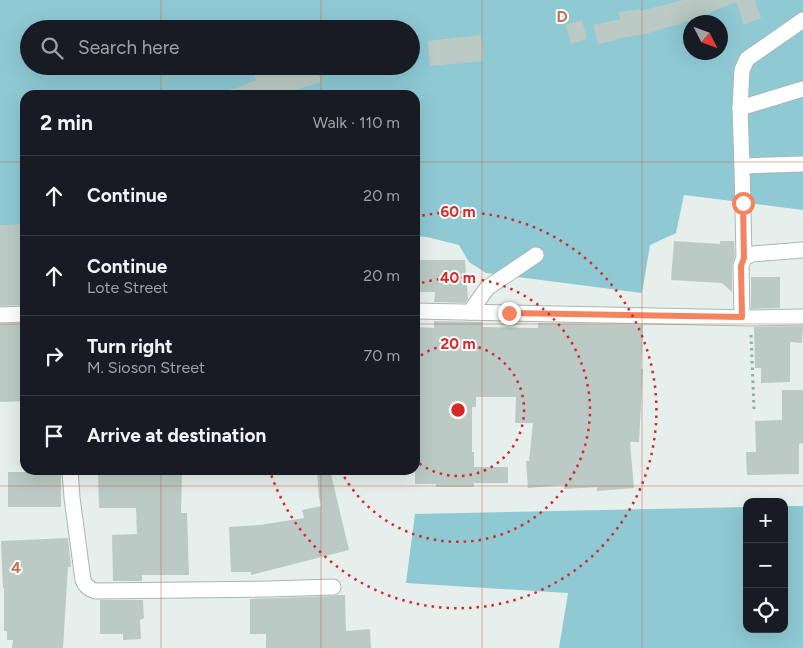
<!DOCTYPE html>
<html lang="en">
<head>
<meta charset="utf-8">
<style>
	body { margin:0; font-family:Figtree,sans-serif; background:#20242c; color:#f1f3f6 }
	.controls { position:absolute; right:15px; bottom:15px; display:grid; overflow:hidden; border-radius:10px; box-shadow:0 5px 20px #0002 }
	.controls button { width:45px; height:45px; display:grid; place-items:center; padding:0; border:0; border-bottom:1px solid #363941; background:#171b24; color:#f1f3f6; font:25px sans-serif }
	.compass { position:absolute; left:683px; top:15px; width:45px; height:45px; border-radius:50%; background:#171b24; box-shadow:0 5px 20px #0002; rotate:132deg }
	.stop { position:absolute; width:15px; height:15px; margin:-11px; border:4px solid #f4845f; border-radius:50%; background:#fff }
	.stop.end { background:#f4845f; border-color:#fff; box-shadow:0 1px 5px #0008 }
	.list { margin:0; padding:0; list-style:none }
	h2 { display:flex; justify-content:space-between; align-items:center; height:65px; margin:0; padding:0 20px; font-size:21px }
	h2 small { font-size:16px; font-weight:400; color:#9ea1a6 }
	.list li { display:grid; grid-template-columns:32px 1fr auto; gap:15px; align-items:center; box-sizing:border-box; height:80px; padding:0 20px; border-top:1px solid #363941 }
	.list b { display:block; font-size:19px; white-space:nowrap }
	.list p { margin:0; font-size:16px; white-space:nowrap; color:#9ea1a6 }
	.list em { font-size:16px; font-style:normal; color:#9ea1a6 }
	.icon { flex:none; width:28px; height:28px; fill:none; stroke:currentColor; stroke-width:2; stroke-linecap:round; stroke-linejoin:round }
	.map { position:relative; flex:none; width:803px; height:648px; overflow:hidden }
	.search { position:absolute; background:#171b24; box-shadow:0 5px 20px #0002; left:20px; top:20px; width:400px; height:55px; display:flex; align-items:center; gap:12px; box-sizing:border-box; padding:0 18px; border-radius:28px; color:#9ea1a6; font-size:19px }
	.panel { position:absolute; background:#171b24; box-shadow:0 5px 20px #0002; left:20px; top:90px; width:400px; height:385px; border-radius:15px }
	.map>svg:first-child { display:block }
	.water { fill:#8ec9d4; fill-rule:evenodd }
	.building { fill:#bbcac4 }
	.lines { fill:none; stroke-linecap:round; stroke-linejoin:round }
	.minor-casing { stroke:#a8b8b2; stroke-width:17 }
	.path { stroke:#86b3a5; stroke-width:3; stroke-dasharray:2.5 4; stroke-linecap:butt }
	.minor { stroke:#fff; stroke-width:15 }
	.route { stroke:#f4845f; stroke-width:6 }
	.grid { fill:none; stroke:#c07456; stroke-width:1; stroke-opacity:0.55 }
	.ring { fill:none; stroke:#d62828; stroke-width:2.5; stroke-dasharray:2.5 5 }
	.grid-label { font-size:16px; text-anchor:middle; font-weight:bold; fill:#c07456; stroke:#f7fbf9; stroke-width:4; stroke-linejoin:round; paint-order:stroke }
	.centre { fill:#d62828; stroke:#f7fbf9; stroke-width:2.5 }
	.ring-label { font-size:15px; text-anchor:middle; font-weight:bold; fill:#d62828; stroke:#f7fbf9; stroke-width:4; stroke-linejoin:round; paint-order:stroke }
</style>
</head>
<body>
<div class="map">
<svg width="803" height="648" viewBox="0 0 803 648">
	<rect width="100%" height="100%" fill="#e6efeb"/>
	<g class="water">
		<path d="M0 0H803V210L684 195 676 233 650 245 642 293 486 273 469 262 459 245 427 237 415 236V95H269L268 85 221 91 214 95H25V223L13 231 0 232ZM690 22H720V52H690ZM29 29H411V66H29Z"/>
		<path d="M784 506H803V648H559L568 593 406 583 415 514 747 507V629H784Z"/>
	</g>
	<g class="building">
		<path d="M683 0H755L761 18 744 25 736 2 697 18 699 22H685L676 26 675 25 645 34 616 39V40L598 44 593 25 620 19 619 12 640 9V11Z"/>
		<path d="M582 20 587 39 571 44 566 25Z"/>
		<path d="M481 35 484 61 430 66 428 41Z"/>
		<path d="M265 66H316L321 82 278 95H220L256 80 252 72Z"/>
		<path d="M25 224V305L0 306V225Z"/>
		<path d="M674 241 720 244V241H734L735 256 732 266V292L722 283 671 280Z"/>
		<path d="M416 260H465L468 299 465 303 434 302 435 292H415Z"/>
		<path d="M751 277H780V308L751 309Z"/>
		<path d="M434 321 483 322V327L538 328V323L643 325 641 369H643L639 442H630L634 488 597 491V487L564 489V485L528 488 526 461H529L533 423H515L516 397H476V407H472V452H474V467H508V483H474V487H436V484H415V410L419 384H415V327L434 328Z"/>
		<path d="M25 323V401L0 402V324Z"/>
		<path d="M803 326 802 343 790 342V382L761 383V368H755L754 327Z"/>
		<path d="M782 390H803V443L799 444V474L747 475 746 452H756L755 421 782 420Z"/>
		<path d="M98 470H182L181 513H187L189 575H142V581H113L112 535 137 534 136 508H99Z"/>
		<path d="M317 470H330L349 550 251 575V572H231L229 527 260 525 304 518 302 510 321 506 319 497Z"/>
		<rect x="8" y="472" width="53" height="35"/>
		<path d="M68 538 71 567H68L63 648H12L13 640H7V631H4V588H3L1 541Z"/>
		<path d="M337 595H345L346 631 370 629 371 648H266V634H250V599L333 596Z"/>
		<path d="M100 600H143L144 618 140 620 141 639 123 640V634H100Z"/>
	</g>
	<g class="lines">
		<g class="minor-casing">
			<g id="minor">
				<path d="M740 108 803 89"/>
				<path d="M742 166 803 164"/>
				<path d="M744 258 742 166 740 108 742 70 747 59 803 20"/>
				<path d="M415 311 751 318 803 317"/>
				<path d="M470 312 487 288 536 255"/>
				<path d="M0 315 25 314"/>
				<path d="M742 317 741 266 744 258 752 254 803 250"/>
				<path d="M70 470 72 498 83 580C85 586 89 589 95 591L269 589 333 587"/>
			</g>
		</g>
		<path class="path" d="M751 335 754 409"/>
		<use href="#minor" class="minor"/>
	</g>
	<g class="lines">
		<path class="route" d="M509 313 742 317 741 266 744 258 743 203"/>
	</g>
	<path class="grid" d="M161 0V29M321 0V29M482 0V648M642 0V648M161 66V95M321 66V95M0 162H25M415 162H803M0 324H25M415 324H803M161 470V648M321 470V648M0 486H803"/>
	<g class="ring">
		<path d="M415 360A66 66 0 1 1 415 460"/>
		<path d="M415 285A132 132 0 1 1 341 471"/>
		<path d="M415 217A198 198 0 1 1 270 471"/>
	</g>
	<g class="grid-label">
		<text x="562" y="22">D</text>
		<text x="16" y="573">4</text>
	</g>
	<circle cx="458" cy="410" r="8" class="centre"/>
	<g class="ring-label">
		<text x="458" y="217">60 m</text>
		<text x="458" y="283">40 m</text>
		<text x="458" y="349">20 m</text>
	</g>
</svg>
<div class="controls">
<button>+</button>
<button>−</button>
<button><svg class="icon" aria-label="locate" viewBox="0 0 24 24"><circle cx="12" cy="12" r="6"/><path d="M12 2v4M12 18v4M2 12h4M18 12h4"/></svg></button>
</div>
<svg class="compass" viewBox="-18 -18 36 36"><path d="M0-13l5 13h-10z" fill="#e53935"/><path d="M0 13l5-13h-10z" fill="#9ea1a6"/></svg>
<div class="stop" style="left:743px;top:203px"></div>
<div class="stop end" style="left:509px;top:313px"></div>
<div class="search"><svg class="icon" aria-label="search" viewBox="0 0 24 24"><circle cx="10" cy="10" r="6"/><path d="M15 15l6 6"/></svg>Search here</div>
<section class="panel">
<h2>2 min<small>Walk · 110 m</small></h2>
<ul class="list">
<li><svg class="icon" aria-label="ahead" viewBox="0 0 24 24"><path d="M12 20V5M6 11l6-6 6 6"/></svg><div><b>Continue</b></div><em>20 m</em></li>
<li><svg class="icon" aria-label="ahead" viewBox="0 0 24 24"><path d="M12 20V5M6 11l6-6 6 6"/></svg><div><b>Continue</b><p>Lote Street</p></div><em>20 m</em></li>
<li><svg class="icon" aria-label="right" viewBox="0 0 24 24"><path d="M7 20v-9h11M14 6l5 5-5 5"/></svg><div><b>Turn right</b><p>M. Sioson Street</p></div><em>70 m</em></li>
<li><svg class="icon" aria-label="arrive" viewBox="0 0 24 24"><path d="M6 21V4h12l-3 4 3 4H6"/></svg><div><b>Arrive at destination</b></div></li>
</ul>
</section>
</div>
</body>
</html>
